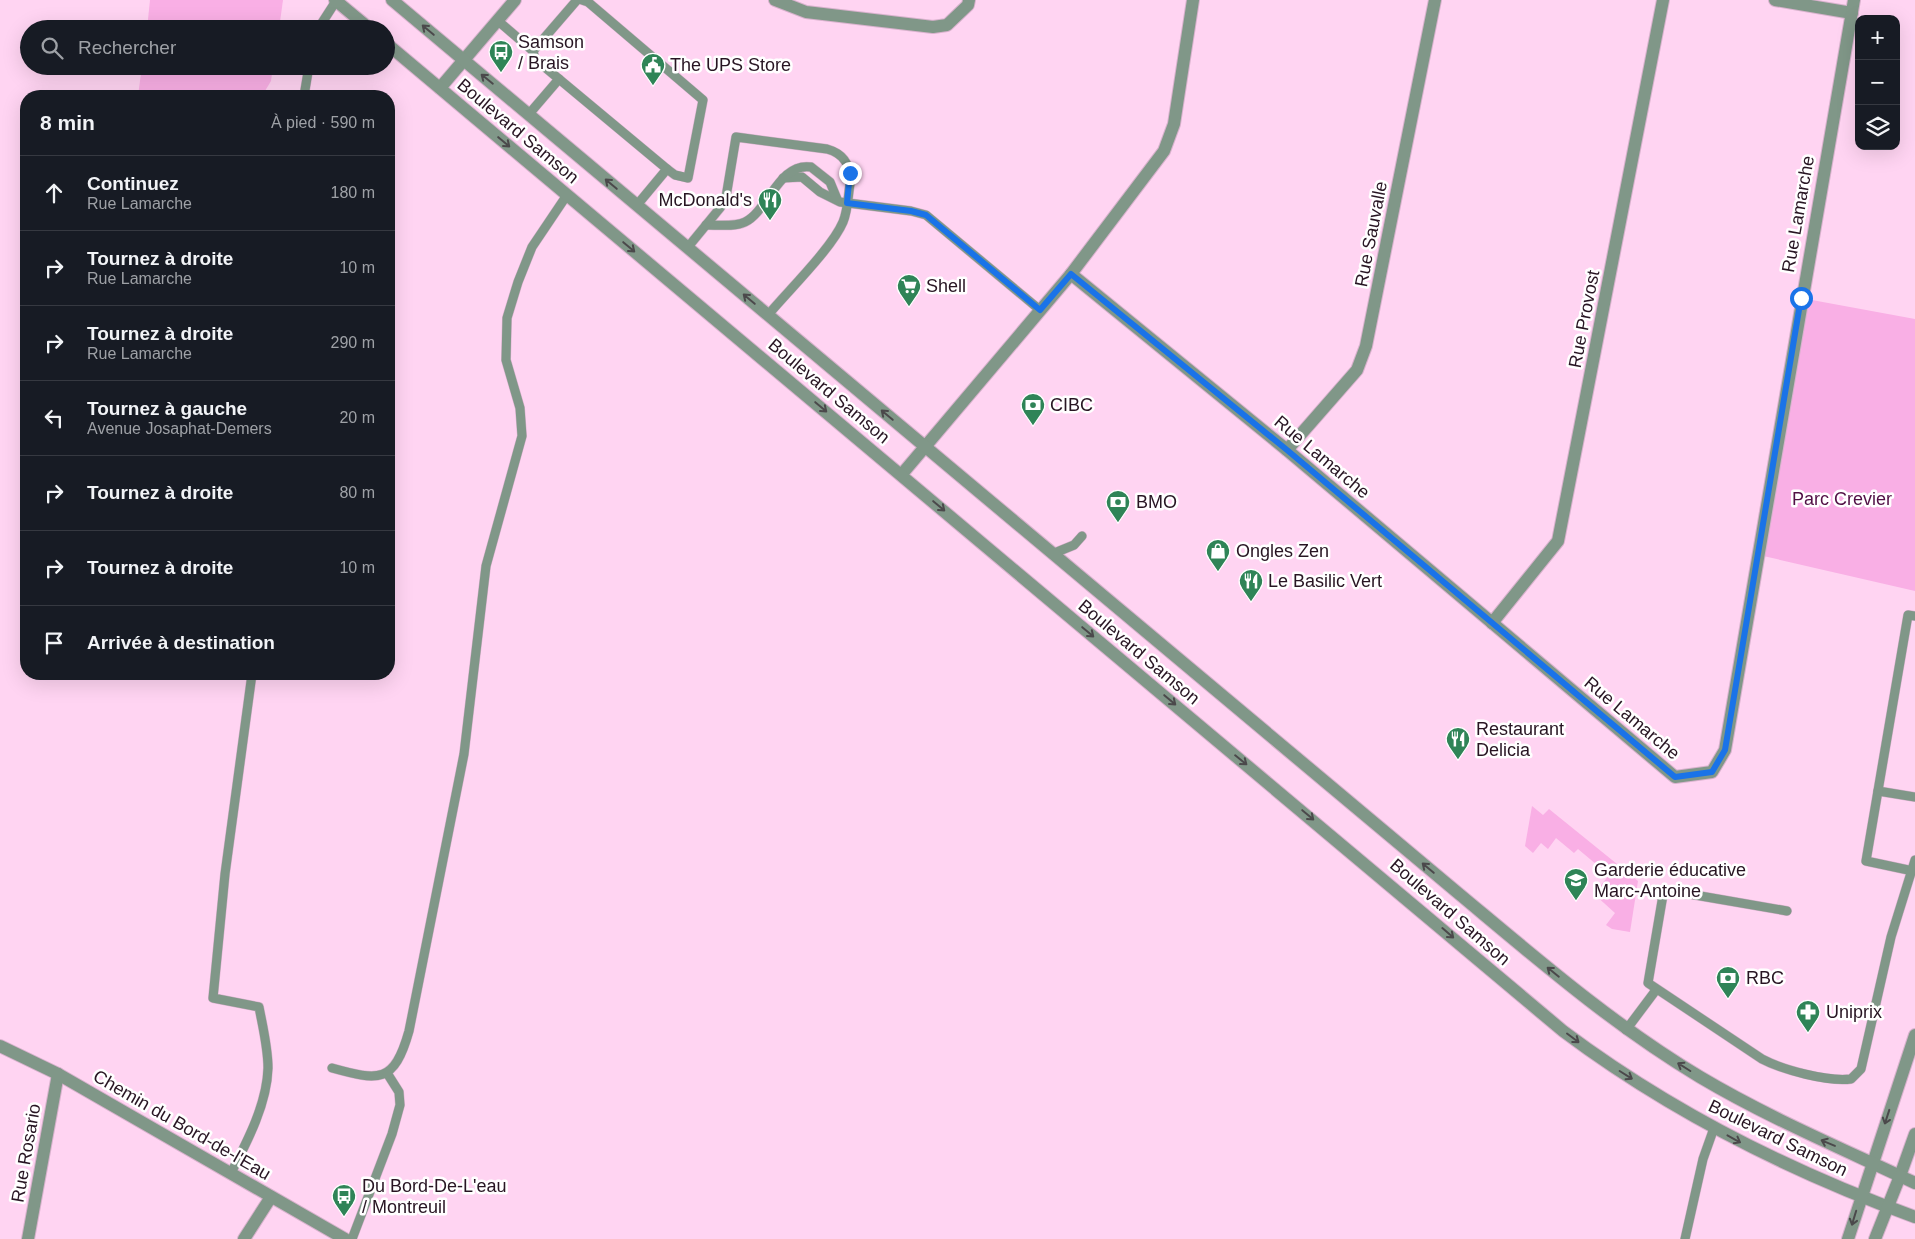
<!DOCTYPE html>
<html lang="fr">
<head>
<meta charset="utf-8">
<style>
	body { margin:0; font-family:Arial,sans-serif; background:#20242c; color:#f1f3f6 }
	.controls { position:absolute; right:15px; top:15px; display:grid; overflow:hidden; border-radius:10px; box-shadow:0 5px 20px #0002 }
	.controls button { width:45px; height:45px; display:grid; place-items:center; padding:0; border:0; border-bottom:1px solid #363941; background:#171b24; color:#f1f3f6; font:25px sans-serif }
	.stop { position:absolute; width:15px; height:15px; margin:-11px; border:4px solid #1a73e8; border-radius:50%; background:#fff }
	.stop.end { background:#1a73e8; border-color:#fff; box-shadow:0 1px 5px #0008 }
	.list { margin:0; padding:0; list-style:none }
	h2 { display:flex; justify-content:space-between; align-items:center; height:65px; margin:0; padding:0 20px; font-size:21px }
	h2 small { font-size:16px; font-weight:400; color:#9ea1a6 }
	.list li { display:grid; grid-template-columns:32px 1fr auto; gap:15px; align-items:center; box-sizing:border-box; height:75px; padding:0 20px; border-top:1px solid #363941 }
	.list b { display:block; font-size:19px; white-space:nowrap }
	.list p { margin:0; font-size:16px; white-space:nowrap; color:#9ea1a6 }
	.list em { font-size:16px; font-style:normal; color:#9ea1a6 }
	.icon { flex:none; width:28px; height:28px; fill:none; stroke:currentColor; stroke-width:2; stroke-linecap:round; stroke-linejoin:round }
	.map { position:relative; flex:none; width:1915px; height:1239px; overflow:hidden }
	.search { position:absolute; background:#171b24; box-shadow:0 5px 20px #0002; left:20px; top:20px; width:375px; height:55px; display:flex; align-items:center; gap:12px; box-sizing:border-box; padding:0 18px; border-radius:28px; color:#9ea1a6; font-size:19px }
	.panel { position:absolute; background:#171b24; box-shadow:0 5px 20px #0002; left:20px; top:90px; width:375px; height:590px; border-radius:20px }
	.map>svg:first-child { display:block }
	.green { fill:#f9afe5 }
	.lines { fill:none; stroke-linecap:round; stroke-linejoin:round }
	.service-casing { stroke:#d8b2cd; stroke-width:10 }
	.minor-casing { stroke:#d8b2cd; stroke-width:14 }
	.tertiary-casing { stroke:#d8b2cd; stroke-width:14 }
	.service { stroke:#809788; stroke-width:9 }
	.minor { stroke:#809788; stroke-width:12 }
	.tertiary { stroke:#809788; stroke-width:12 }
	.oneway { stroke:#4b494b }
	.route { stroke:#1a73e8; stroke-width:6 }
	.labels { text-anchor:middle; stroke-width:5; stroke-linejoin:round; paint-order:stroke }
	.poi-label { font-size:18px; fill:#281523; stroke:#fff; text-anchor:start }
	.street-label { font-size:18px; fill:#281523; stroke:#fff }
	.park-label { font-size:18px; fill:#521046; stroke:#fff }
</style>
</head>
<body>
<div class="map">
<svg width="1915" height="1239" viewBox="0 0 1915 1239">
	<rect width="100%" height="100%" fill="#ffd4f2"/>
	<g class="green">
		<path d="M150 0H283L279 29H147Z"/>
		<path d="M142 66H273L271 81 262 96H138Z"/>
		<path d="M1801 298 1915 319V591L1759 555Z"/>
		<path d="M1532 806 1543 815 1549 809 1638 881 1630 932 1612 929 1606 925 1615 913 1594 894 1609 875 1578 849 1574 853 1556 838 1548 849 1541 843 1533 853 1525 846Z"/>
	</g>
	<g class="lines">
		<g class="service-casing">
			<g id="service">
				<path d="M582 0 588 2 703 100 688 178 675 175 667 169"/>
				<path d="M497 20 533 51 535 59 559 79"/>
				<path d="M318 29 336 1"/>
				<path d="M533 51 577 0"/>
				<path d="M304 96 309 66"/>
				<path d="M529 114 559 79 667 169 637 205"/>
				<path d="M783 178 802 177 820 192 840 202 911 211 926 215 1040 310"/>
				<path d="M706 225C718 225 735 227 745 222 768 211 779 162 811 167L830 182 837 199"/>
				<path d="M688 247 720 208 726 197 736 137 827 149C845 154 851 166 850 184 848 196 848 210 843 222 832 248 788 291 768 315"/>
				<path d="M1052 554 1074 545 1082 536"/>
				<path d="M1878 791 1915 797"/>
				<path d="M1913 871 1866 861 1908 615 1915 616"/>
				<path d="M1787 911 1666 890 1663 895 1648 983 1762 1059C1783 1070 1828 1082 1851 1079L1861 1069 1891 937 1915 860"/>
				<path d="M1626 1030 1656 990"/>
				<path d="M332 1068C379 1081 394 1084 409 1031L464 754 486 566 522 436 520 408 506 360 507 318 518 282 532 247 567 195"/>
				<path d="M231 1173C247 1142 267 1104 268 1068 268 1048 263 1028 259 1007L213 998 225 874 252 674"/>
				<path d="M352 1239 392 1134 400 1105 399 1092 387 1073"/>
				<path d="M1685 1239 1703 1159 1714 1128"/>
			</g>
		</g>
		<g class="minor-casing">
			<g id="minor">
				<path d="M775 0 806 12 933 27 947 25 968 5 969 0"/>
				<path d="M1775 0 1852 13"/>
				<path d="M440 88 515 0"/>
				<path d="M1071 274 1287 450 1675 777 1712 772 1725 750 1854 0"/>
				<path d="M1287 450 1357 370 1366 346 1435 0"/>
				<path d="M902 474 1071 274 1164 151 1174 124 1193 0"/>
				<path d="M1492 623 1558 541 1663 0"/>
				<path d="M1873 1163 1915 1035"/>
				<path d="M1900 1176 1915 1134"/>
				<path d="M28 1239 58 1074"/>
				<path d="M244 1239 271 1197"/>
			</g>
		</g>
		<g class="tertiary-casing">
			<g id="tertiary">
				<path d="M335 0 370 29"/>
				<path d="M392 0 1458 893C1536 958 1613 1025 1700 1077 1769 1118 1843 1149 1915 1183"/>
				<path d="M386 43 1563 1031C1671 1112 1789 1171 1915 1217"/>
				<path d="M0 1046 58 1074 345 1239"/>
				<path d="M1848 1239 1873 1163"/>
				<path d="M1875 1239 1900 1176"/>
			</g>
		</g>
		<use href="#service" class="service"/>
		<use href="#minor" class="minor"/>
		<use href="#tertiary" class="tertiary"/>
	</g>
	<defs><path id="oneway-shaft" d="M-6 0H5M1.5-3L5.5 0L1.5 3" fill="none" stroke-width="1.6" stroke-linecap="round" stroke-linejoin="round" transform="scale(1.25)"/></defs>
	<g class="oneway">
		<use href="#oneway-shaft" transform="translate(428 30) rotate(-140)"/>
		<use href="#oneway-shaft" transform="translate(487 79) rotate(-141)"/>
		<use href="#oneway-shaft" transform="translate(504 142) rotate(40)"/>
		<use href="#oneway-shaft" transform="translate(611 184) rotate(-140)"/>
		<use href="#oneway-shaft" transform="translate(629 247) rotate(40)"/>
		<use href="#oneway-shaft" transform="translate(749 299) rotate(-140)"/>
		<use href="#oneway-shaft" transform="translate(821 407) rotate(40)"/>
		<use href="#oneway-shaft" transform="translate(887 415) rotate(-140)"/>
		<use href="#oneway-shaft" transform="translate(939 506) rotate(40)"/>
		<use href="#oneway-shaft" transform="translate(1088 632) rotate(40)"/>
		<use href="#oneway-shaft" transform="translate(1170 700) rotate(40)"/>
		<use href="#oneway-shaft" transform="translate(1241 760) rotate(39)"/>
		<use href="#oneway-shaft" transform="translate(1308 815) rotate(40)"/>
		<use href="#oneway-shaft" transform="translate(1428 868) rotate(-140)"/>
		<use href="#oneway-shaft" transform="translate(1448 933) rotate(41)"/>
		<use href="#oneway-shaft" transform="translate(1553 972) rotate(-141)"/>
		<use href="#oneway-shaft" transform="translate(1573 1038) rotate(37)"/>
		<use href="#oneway-shaft" transform="translate(1684 1067) rotate(-148)"/>
		<use href="#oneway-shaft" transform="translate(1626 1075) rotate(32)"/>
		<use href="#oneway-shaft" transform="translate(1887 1117) rotate(108)"/>
		<use href="#oneway-shaft" transform="translate(1734 1139) rotate(29)"/>
		<use href="#oneway-shaft" transform="translate(1828 1143) rotate(-157)"/>
		<use href="#oneway-shaft" transform="translate(1854 1218) rotate(107)"/>
	</g>
	<g class="lines">
		<path class="route" d="M850 173 847 203 911 211 926 215 1040 310 1071 274 1287 450 1675 777 1712 772 1725 750 1801 298"/>
	</g>
	<defs>
		<g id="bus-pin" transform="scale(1.25)"><path d="M0 17L-7.5 6A9.5 9.5 0 1 1 7.5 6Z" fill="#2f8457" stroke="#fff"/><path d="M-5-6H5V4H4V6H2V4H-2V6H-4V4H-5ZM-3.5-4V0h7V-4ZM-3.5 1.2v1.5H-2V1.2ZM2 1.2v1.5H3.5V1.2Z" fill="#fff"/></g>
		<g id="civic-pin" transform="scale(1.25)"><path d="M0 17L-7.5 6A9.5 9.5 0 1 1 7.5 6Z" fill="#2f8457" stroke="#fff"/><path d="M-.6-6.5H3V-4.5H.6V-3L4-1V1h2V6H-6V1h2V-1L-.6-3ZM-1.2 2.5V6h2.4V2.5Z" fill="#fff"/></g>
		<g id="restaurant-pin" transform="scale(1.25)"><path d="M0 17L-7.5 6A9.5 9.5 0 1 1 7.5 6Z" fill="#2f8457" stroke="#fff"/><path d="M-5-6h1v4h1v-4h1v4h1v-4h1v5L-1.5 .5V6h-2V.5L-5-1ZM5-6V6H3V1.5H1.5Q1.5-4 5-6Z" fill="#fff"/></g>
		<g id="supermarket-pin" transform="scale(1.25)"><path d="M0 17L-7.5 6A9.5 9.5 0 1 1 7.5 6Z" fill="#2f8457" stroke="#fff"/><path d="M-6-5.5h2.5l.6 2H6L4.5 2H-2.5L-4.4-4H-6ZM-1.5 3.2a1.3 1.3 0 1 0 .1 0ZM3 3.2a1.3 1.3 0 1 0 .1 0Z" fill="#fff"/></g>
		<g id="bank-pin" transform="scale(1.25)"><path d="M0 17L-7.5 6A9.5 9.5 0 1 1 7.5 6Z" fill="#2f8457" stroke="#fff"/><path d="M-6-4H6V4H-6ZM0-2.3a2.3 2.3 0 1 0 0 4.6a2.3 2.3 0 1 0 0-4.6Z" fill="#fff"/></g>
		<g id="shop-pin" transform="scale(1.25)"><path d="M0 17L-7.5 6A9.5 9.5 0 1 1 7.5 6Z" fill="#2f8457" stroke="#fff"/><path d="M-5-2.5h2.3a2.7 3.5 0 0 1 5.4 0H5L5.5 6h-11ZM-1.5-2.5h3a1.5 2.3 0 0 0-3 0Z" fill="#fff"/></g>
		<g id="school-pin" transform="scale(1.25)"><path d="M0 17L-7.5 6A9.5 9.5 0 1 1 7.5 6Z" fill="#2f8457" stroke="#fff"/><path d="M0-5L7-2L0 1L-7-2ZM-4 1L0 2.5L4 1V4Q0 6-4 4Z" fill="#fff"/></g>
		<g id="pharmacy-pin" transform="scale(1.25)"><path d="M0 17L-7.5 6A9.5 9.5 0 1 1 7.5 6Z" fill="#2f8457" stroke="#fff"/><path d="M-2-6h4v4h4v4h-4v4h-4v-4h-4v-4h4Z" fill="#fff"/></g>
	</defs>
	<g fill-rule="evenodd">
		<use href="#bus-pin" x="501" y="52"/>
		<use href="#civic-pin" x="653" y="65"/>
		<use href="#restaurant-pin" x="770" y="200"/>
		<use href="#supermarket-pin" x="909" y="286"/>
		<use href="#bank-pin" x="1033" y="405"/>
		<use href="#bank-pin" x="1118" y="502"/>
		<use href="#shop-pin" x="1218" y="551"/>
		<use href="#restaurant-pin" x="1251" y="581"/>
		<use href="#restaurant-pin" x="1458" y="739"/>
		<use href="#school-pin" x="1576" y="880"/>
		<use href="#bank-pin" x="1728" y="978"/>
		<use href="#pharmacy-pin" x="1808" y="1012"/>
		<use href="#bus-pin" x="344" y="1196"/>
	</g>
	<g class="labels">
		<g class="poi-label">
			<text x="518" y="48">Samson<tspan x="518" dy="21">/ Brais</tspan></text>
			<text x="670" y="71">The UPS Store</text>
			<text x="752" y="206" text-anchor="end">McDonald's</text>
			<text x="926" y="292">Shell</text>
			<text x="1050" y="411">CIBC</text>
			<text x="1136" y="508">BMO</text>
			<text x="1236" y="557">Ongles Zen</text>
			<text x="1268" y="587">Le Basilic Vert</text>
			<text x="1476" y="735">Restaurant<tspan x="1476" dy="21">Delicia</tspan></text>
			<text x="1594" y="876">Garderie éducative<tspan x="1594" dy="21">Marc-Antoine</tspan></text>
			<text x="1746" y="984">RBC</text>
			<text x="1826" y="1018">Uniprix</text>
			<text x="362" y="1192">Du Bord-De-L'eau<tspan x="362" dy="21">/ Montreuil</tspan></text>
		</g>
		<g class="street-label">
			<text transform="translate(518 131) rotate(40)" y="6">Boulevard Samson</text>
			<text transform="translate(1798 214) rotate(-80)" y="6">Rue Lamarche</text>
			<text transform="translate(1371 234) rotate(-79)" y="6">Rue Sauvalle</text>
			<text transform="translate(1584 319) rotate(-79)" y="6">Rue Provost</text>
			<text transform="translate(829 391) rotate(40)" y="6">Boulevard Samson</text>
			<text transform="translate(1322 457) rotate(40)" y="6">Rue Lamarche</text>
			<text transform="translate(1139 652) rotate(40)" y="6">Boulevard Samson</text>
			<text transform="translate(1632 718) rotate(40)" y="6">Rue Lamarche</text>
			<text transform="translate(1450 912) rotate(41)" y="6">Boulevard Samson</text>
			<text transform="translate(182 1125) rotate(30)" y="6">Chemin du Bord-de-l'Eau</text>
			<text transform="translate(1778 1138) rotate(26)" y="6">Boulevard Samson</text>
			<text transform="translate(26 1153) rotate(-80)" y="6">Rue Rosario</text>
		</g>
		<g class="park-label">
			<text x="1842" y="505">Parc Crevier</text>
		</g>
	</g>
</svg>
<div class="controls">
<button>+</button>
<button>−</button>
<button><svg class="icon" aria-label="layers" viewBox="0 0 24 24"><path d="M12 4l9 5-9 5-9-5zM3 14l9 5 9-5"/></svg></button>
</div>
<div class="stop" style="left:1801px;top:298px"></div>
<div class="stop end" style="left:850px;top:173px"></div>
<div class="search"><svg class="icon" aria-label="search" viewBox="0 0 24 24"><circle cx="10" cy="10" r="6"/><path d="M15 15l6 6"/></svg>Rechercher</div>
<section class="panel">
<h2>8 min<small>À pied · 590 m</small></h2>
<ul class="list">
<li><svg class="icon" aria-label="ahead" viewBox="0 0 24 24"><path d="M12 20V5M6 11l6-6 6 6"/></svg><div><b>Continuez</b><p>Rue Lamarche</p></div><em>180 m</em></li>
<li><svg class="icon" aria-label="right" viewBox="0 0 24 24"><path d="M7 20v-9h11M14 6l5 5-5 5"/></svg><div><b>Tournez à droite</b><p>Rue Lamarche</p></div><em>10 m</em></li>
<li><svg class="icon" aria-label="right" viewBox="0 0 24 24"><path d="M7 20v-9h11M14 6l5 5-5 5"/></svg><div><b>Tournez à droite</b><p>Rue Lamarche</p></div><em>290 m</em></li>
<li><svg class="icon" aria-label="left" viewBox="0 0 24 24"><path d="M17 20v-9H6M10 6l-5 5 5 5"/></svg><div><b>Tournez à gauche</b><p>Avenue Josaphat-Demers</p></div><em>20 m</em></li>
<li><svg class="icon" aria-label="right" viewBox="0 0 24 24"><path d="M7 20v-9h11M14 6l5 5-5 5"/></svg><div><b>Tournez à droite</b></div><em>80 m</em></li>
<li><svg class="icon" aria-label="right" viewBox="0 0 24 24"><path d="M7 20v-9h11M14 6l5 5-5 5"/></svg><div><b>Tournez à droite</b></div><em>10 m</em></li>
<li><svg class="icon" aria-label="arrive" viewBox="0 0 24 24"><path d="M6 21V4h12l-3 4 3 4H6"/></svg><div><b>Arrivée à destination</b></div></li>
</ul>
</section>
</div>
</body>
</html>
